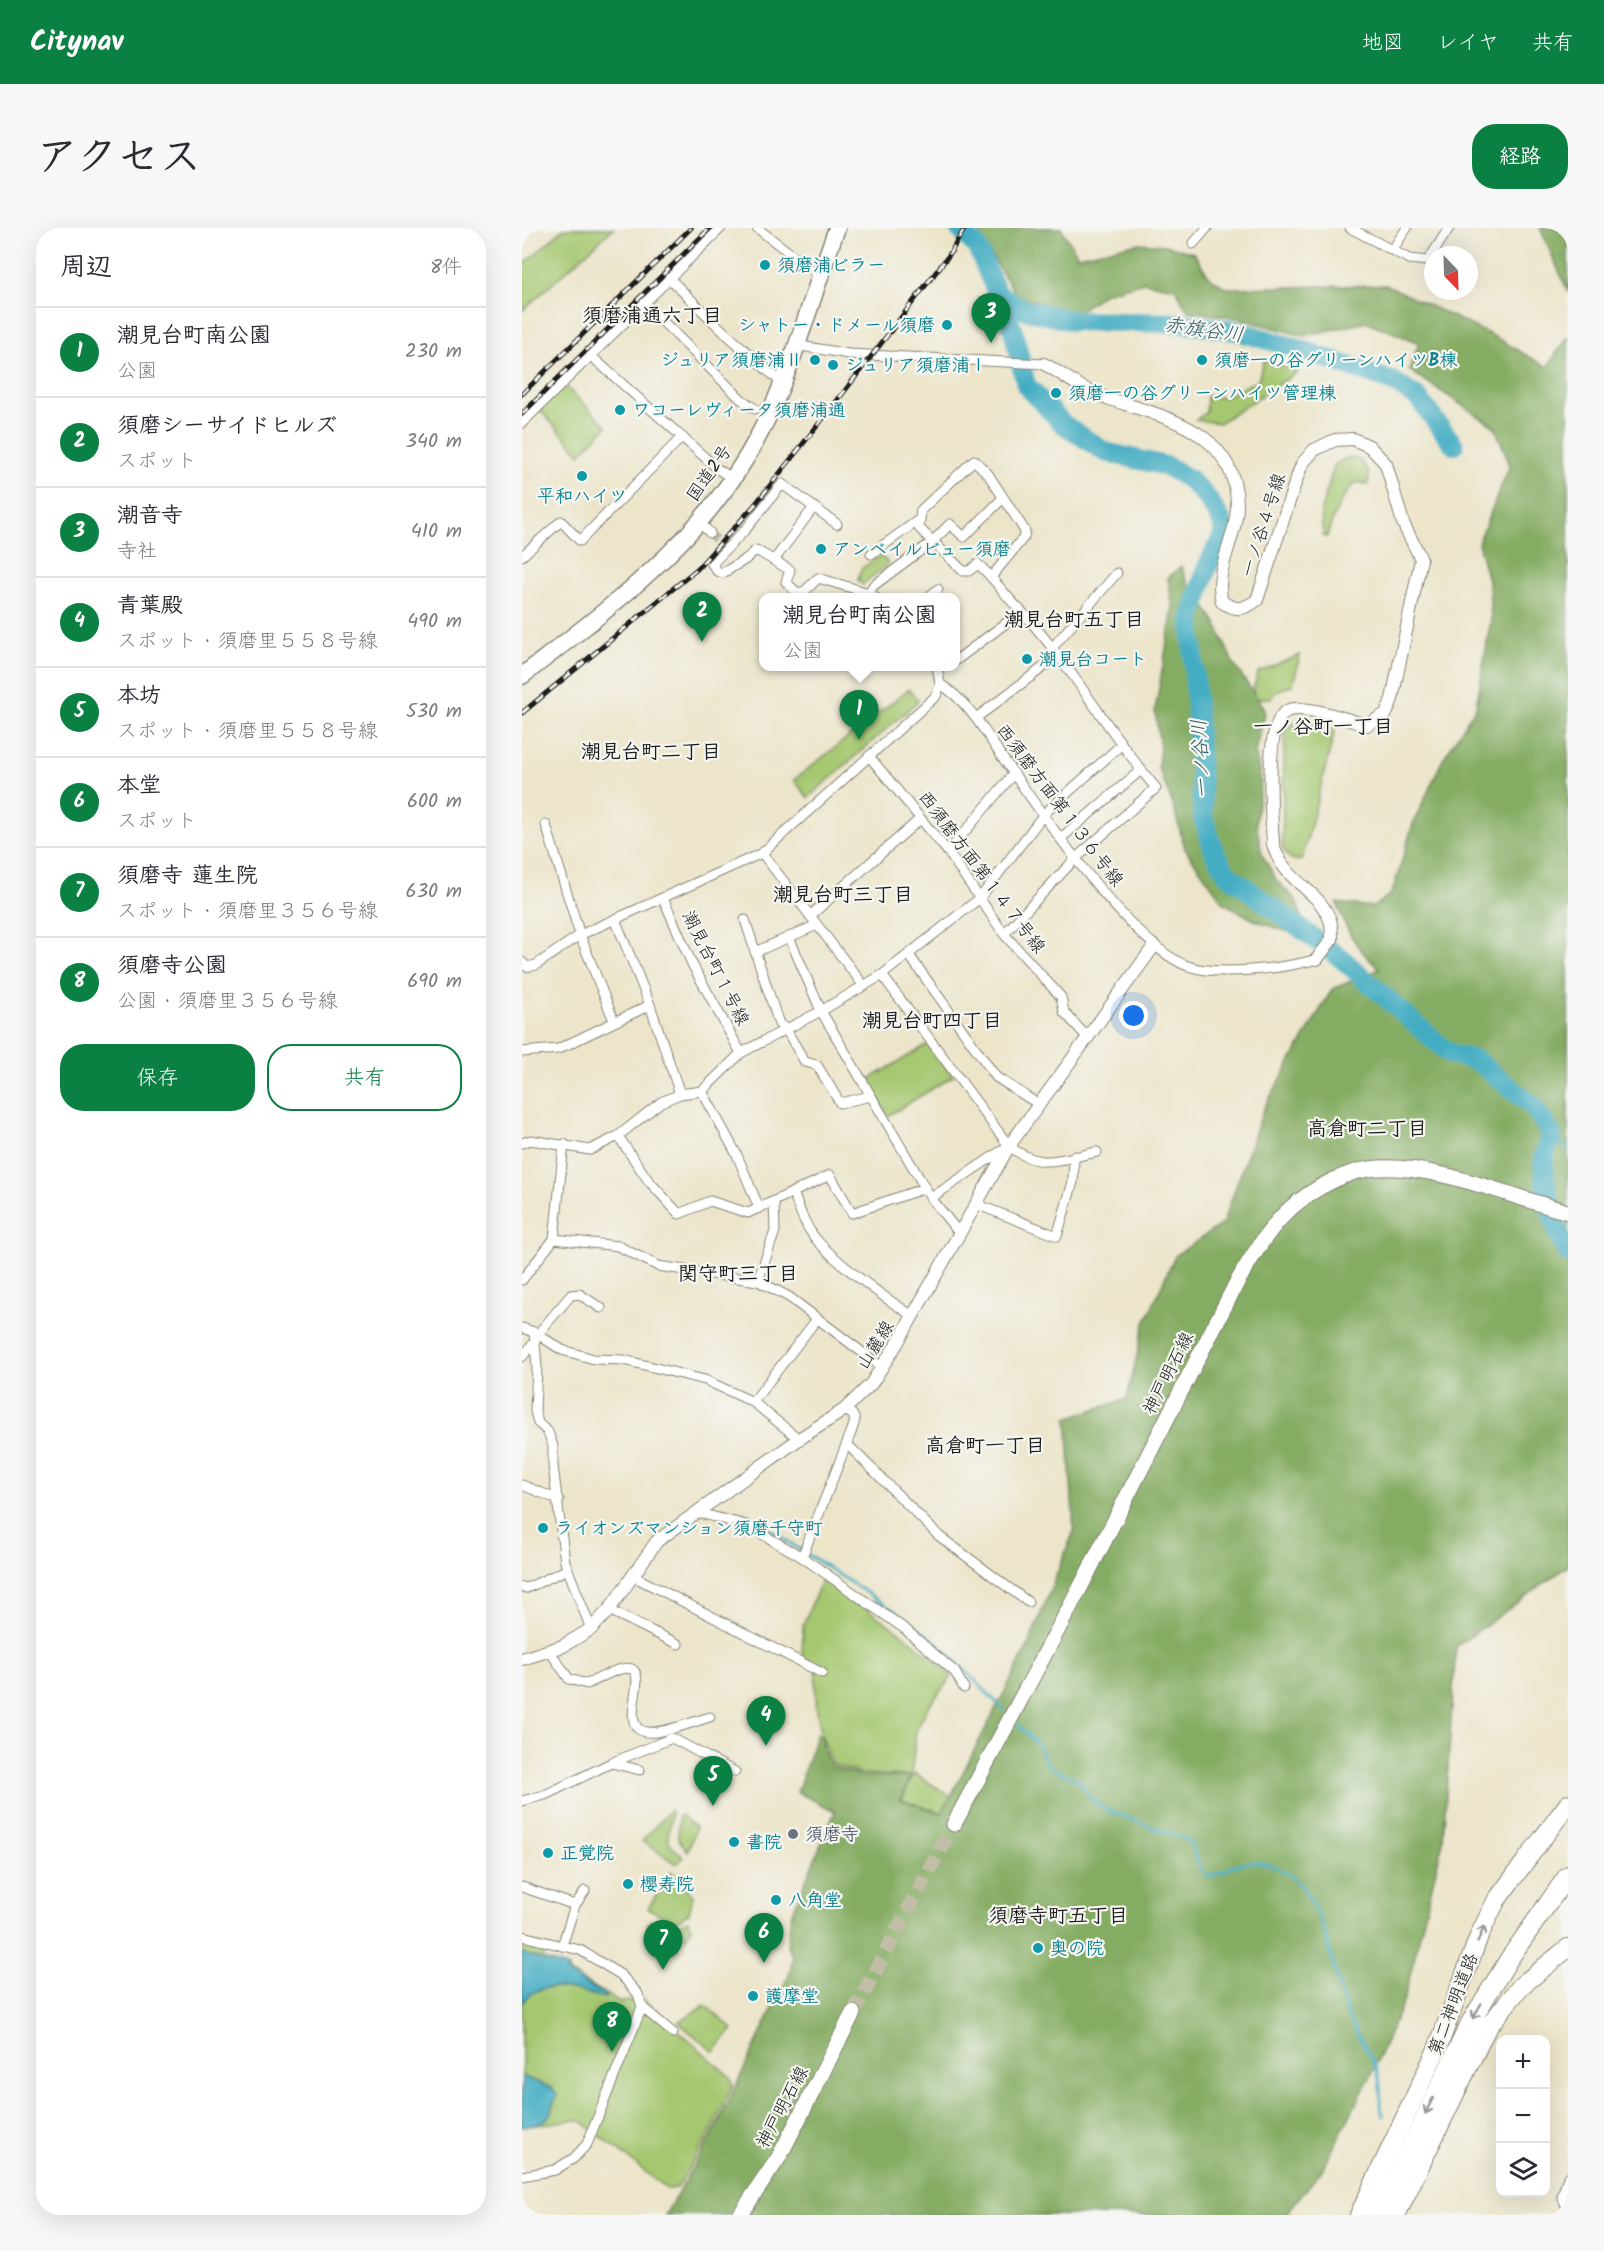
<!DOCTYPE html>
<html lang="ja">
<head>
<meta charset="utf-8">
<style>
	body { margin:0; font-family:Kalam,"Klee One",sans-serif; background:#f7f7f7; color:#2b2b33 }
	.controls { position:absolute; right:18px; bottom:18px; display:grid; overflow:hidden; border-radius:12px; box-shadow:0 6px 24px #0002 }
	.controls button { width:54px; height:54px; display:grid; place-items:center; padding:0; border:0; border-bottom:2px solid #e1e1e2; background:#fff; color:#2b2b33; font:30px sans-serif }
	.compass { position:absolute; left:902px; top:18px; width:54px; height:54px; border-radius:50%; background:#fff; box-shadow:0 6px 24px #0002; rotate:157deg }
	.you { position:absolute; left:612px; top:788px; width:21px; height:21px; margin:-15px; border:4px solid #fff; border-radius:50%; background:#1a73e8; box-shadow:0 0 0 9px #1a73e833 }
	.badge { display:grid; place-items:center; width:39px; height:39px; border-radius:50%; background:#0b8043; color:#fff; font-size:20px; font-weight:700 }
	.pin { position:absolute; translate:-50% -50px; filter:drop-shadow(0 2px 3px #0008) }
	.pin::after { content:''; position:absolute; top:32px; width:21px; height:18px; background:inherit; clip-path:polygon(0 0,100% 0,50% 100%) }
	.popup { position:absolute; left:237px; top:365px; width:201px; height:78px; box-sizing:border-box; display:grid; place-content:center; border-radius:12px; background:#fff; filter:drop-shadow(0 2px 4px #0005); font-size:20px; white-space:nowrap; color:#7c7c81 }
	.popup b { font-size:22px; color:#2b2b33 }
	.popup::after { content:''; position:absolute; left:50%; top:100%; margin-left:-12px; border:12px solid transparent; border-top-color:#fff }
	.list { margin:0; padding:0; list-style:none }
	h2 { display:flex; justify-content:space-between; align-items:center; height:78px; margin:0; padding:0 24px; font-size:26px }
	h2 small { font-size:20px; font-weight:400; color:#7c7c81 }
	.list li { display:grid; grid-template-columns:39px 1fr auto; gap:18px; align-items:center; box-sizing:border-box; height:90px; padding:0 24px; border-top:2px solid #e1e1e2 }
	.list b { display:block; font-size:22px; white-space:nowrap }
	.list p { margin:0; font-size:20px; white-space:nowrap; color:#7c7c81 }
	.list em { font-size:20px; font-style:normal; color:#7c7c81 }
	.actions { display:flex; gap:12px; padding:18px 24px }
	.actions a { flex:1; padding:14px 0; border:2px solid #0b8043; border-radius:24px; text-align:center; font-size:21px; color:#0b8043 }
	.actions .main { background:#0b8043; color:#fff }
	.icon { flex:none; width:33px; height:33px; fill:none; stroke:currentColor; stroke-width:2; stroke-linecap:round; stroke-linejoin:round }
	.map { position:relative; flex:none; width:1046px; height:1987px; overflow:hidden; border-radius:24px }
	header { display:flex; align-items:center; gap:36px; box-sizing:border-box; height:84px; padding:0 30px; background:#0b8043; color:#fff }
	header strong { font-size:28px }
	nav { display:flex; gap:33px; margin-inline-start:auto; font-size:21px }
	.intro { display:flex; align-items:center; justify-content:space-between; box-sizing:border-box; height:144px; padding:0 36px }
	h1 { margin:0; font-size:42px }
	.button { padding:15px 27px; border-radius:24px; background:#0b8043; color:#fff; font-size:21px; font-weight:700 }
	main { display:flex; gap:36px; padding:0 36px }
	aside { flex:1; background:#fff; border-radius:24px; box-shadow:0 6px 24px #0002 }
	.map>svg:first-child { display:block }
	.green { fill:#a5c770; stroke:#607246; stroke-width:1.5 }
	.forest { fill:#84ac62; stroke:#50643f; stroke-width:1.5 }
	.water { fill:#44adc3; stroke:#306470; stroke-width:1.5 }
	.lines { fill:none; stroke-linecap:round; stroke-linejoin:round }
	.stream { stroke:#44adc3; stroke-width:3 }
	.river { stroke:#44adc3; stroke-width:20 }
	.minor-tunnel { stroke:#c2bda7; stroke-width:9; stroke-dasharray:9 4.5; stroke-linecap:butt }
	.primary-tunnel { stroke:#c2bda7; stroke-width:15; stroke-dasharray:15 8; stroke-linecap:butt }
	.minor-casing { stroke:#848073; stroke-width:11 }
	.tertiary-casing { stroke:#848073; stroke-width:14 }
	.primary-casing { stroke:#848073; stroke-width:17 }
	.trunk-casing { stroke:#848073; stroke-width:19 }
	.motorway-casing { stroke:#848073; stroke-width:20 }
	.minor { stroke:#fff; stroke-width:9 }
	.tertiary { stroke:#fff; stroke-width:12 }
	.primary { stroke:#fff; stroke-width:15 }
	.trunk { stroke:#fff; stroke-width:16 }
	.motorway { stroke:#fff; stroke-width:18 }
	.rail-casing { stroke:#1c1c1c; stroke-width:5 }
	.rail { stroke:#f6f6f2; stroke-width:3; stroke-dasharray:9; stroke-linecap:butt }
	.oneway { stroke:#999 }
	.culture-dot { fill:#0f9aa8; stroke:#f6f6f2; stroke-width:2 }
	.worship-dot { fill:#6b7280; stroke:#f6f6f2; stroke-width:2 }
	.labels { text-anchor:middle; stroke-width:4.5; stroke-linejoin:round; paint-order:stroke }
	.culture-label { font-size:18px; font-weight:bold; fill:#0d838f; stroke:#f6f6f2; text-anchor:start }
	.street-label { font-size:18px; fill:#1c1c1c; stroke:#f6f6f2 }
	.worship-label { font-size:18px; font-weight:bold; fill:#5b616d; stroke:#f6f6f2; text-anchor:start }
	.neighbourhood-label { font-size:20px; font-weight:bold; fill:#1c1c1c; stroke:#f6f6f2 }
	.water-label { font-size:20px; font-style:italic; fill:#2e5d67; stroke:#f6f6f2 }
</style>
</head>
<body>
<header>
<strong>Citynav</strong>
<nav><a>地図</a><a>レイヤ</a><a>共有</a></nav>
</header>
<div class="intro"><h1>アクセス</h1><a class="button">経路</a></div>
<main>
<aside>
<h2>周辺<small>8件</small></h2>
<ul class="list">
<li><span class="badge">1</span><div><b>潮見台町南公園</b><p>公園</p></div><em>230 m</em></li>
<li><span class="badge">2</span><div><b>須磨シーサイドヒルズ</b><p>スポット</p></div><em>340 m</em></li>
<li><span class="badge">3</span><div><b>潮音寺</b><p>寺社</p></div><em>410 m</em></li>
<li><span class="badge">4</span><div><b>青葉殿</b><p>スポット · 須磨里５５８号線</p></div><em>490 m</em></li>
<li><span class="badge">5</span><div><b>本坊</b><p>スポット · 須磨里５５８号線</p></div><em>530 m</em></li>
<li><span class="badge">6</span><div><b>本堂</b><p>スポット</p></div><em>600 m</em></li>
<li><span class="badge">7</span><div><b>須磨寺 蓮生院</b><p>スポット · 須磨里３５６号線</p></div><em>630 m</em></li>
<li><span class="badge">8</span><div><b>須磨寺公園</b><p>公園 · 須磨里３５６号線</p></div><em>690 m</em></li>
</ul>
<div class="actions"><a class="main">保存</a><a>共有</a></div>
</aside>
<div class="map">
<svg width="1046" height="1987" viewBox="0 0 1046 1987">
	<rect width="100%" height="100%" fill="#f6f6f2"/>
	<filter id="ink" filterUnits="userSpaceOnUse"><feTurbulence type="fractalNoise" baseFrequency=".0167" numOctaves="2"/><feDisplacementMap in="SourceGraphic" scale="12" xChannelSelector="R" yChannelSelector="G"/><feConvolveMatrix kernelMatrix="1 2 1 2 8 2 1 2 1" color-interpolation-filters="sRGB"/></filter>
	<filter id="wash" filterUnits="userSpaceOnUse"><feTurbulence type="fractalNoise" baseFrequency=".008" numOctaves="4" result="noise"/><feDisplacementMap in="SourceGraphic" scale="24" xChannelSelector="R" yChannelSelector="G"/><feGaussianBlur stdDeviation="1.35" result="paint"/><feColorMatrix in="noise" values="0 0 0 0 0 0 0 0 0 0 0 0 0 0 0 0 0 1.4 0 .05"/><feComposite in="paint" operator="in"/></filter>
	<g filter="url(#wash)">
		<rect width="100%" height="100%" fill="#ece5ca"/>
		<g class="green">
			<path d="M42 0H92L0 83V38Z"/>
			<path d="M742 132 776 144 697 195 674 192 684 184 685 168 702 169 736 152Z"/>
			<path d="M41 156 85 198 58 226 16 180Z"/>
			<path d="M827 229 838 232 847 245 846 257 836 254C819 264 810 292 805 309L801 308 799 282 813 236Z"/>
			<path d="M359 327 366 336 340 357 336 352 339 341Z"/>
			<path d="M778 427 771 457 754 463 749 470 729 471 736 444Z"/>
			<path d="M387 461 396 473 286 570 272 552Z"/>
			<path d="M779 492 813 502 780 632C769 634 765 629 760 619L763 499Z"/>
			<path d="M406 816 431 848 366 888 346 852Z"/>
			<path d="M301 1349 391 1414 430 1448 406 1479 394 1503 389 1548 341 1546 312 1537C296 1508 292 1472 294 1440L280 1433 281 1397Z"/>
			<path d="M392 1545 430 1569 420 1585 380 1572Z"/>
			<path d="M148 1582C153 1592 142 1605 148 1615 151 1621 158 1624 161 1630L154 1636 120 1613Z"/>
			<path d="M159 1587 174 1600 166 1623 156 1611 157 1588Z"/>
			<path d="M149 1644 168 1656 165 1660 171 1668 167 1685 155 1693 147 1692 126 1680Z"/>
			<path d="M128 1693 153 1698 166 1693 169 1700 164 1709 125 1697Z"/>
			<path d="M0 1712 24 1719 20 1731 47 1740 46 1744 98 1774 123 1772 207 1848 211 1857 190 1902 155 1960 145 1961 59 1893 51 1892 0 1899Z"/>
			<path d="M183 1777 211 1801 192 1824 156 1794Z"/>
		</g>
		<g class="forest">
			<path d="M461 0H539L556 28 617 15 643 17 672 25 687 49 704 60 865 57 973 109 1025 139 1046 109V1338L934 1419 921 1613 882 1772 848 1849 800 1942 763 1987H143L192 1904 268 1744 271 1729 265 1718 269 1687 313 1583 275 1564 295 1505 299 1506 302 1522 310 1539 340 1548 389 1549 379 1572 420 1585 506 1418 552 1303 545 1190 605 1171 622 1097 653 1028 701 995 742 880 810 761 858 741C836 723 824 703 815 675L851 679 870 665 891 596 921 531 954 479 969 391 967 356 956 315 988 237 973 199 887 142 897 115 845 94 782 108 715 90 666 83 653 60 622 54 583 65 553 86 495 68 457 8Z"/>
			<path d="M1018 0H1046V64Z"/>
			<path d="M659 338 665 354 693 393 711 435 741 479 743 486 733 523 739 552 734 593 740 626 755 653 774 672 781 694 769 705 732 692 702 675 663 621 651 577 636 539 638 519 633 483 651 381 646 350Z"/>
		</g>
		<g class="water">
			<path d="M0 1725 46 1740 44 1744 84 1767 83 1770C55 1764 20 1747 0 1775Z"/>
			<path d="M0 1848 30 1860 35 1866C26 1892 29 1896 0 1898Z"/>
		</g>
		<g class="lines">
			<g class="stream">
				<path d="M1030 907 1046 921"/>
				<path d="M193 1282 225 1291 251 1304 379 1387 416 1415 482 1482"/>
				<path d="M496 1497 515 1516 527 1539 556 1552 571 1572 582 1581 668 1613 678 1640 686 1649C699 1646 716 1633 729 1634 806 1637 805 1737 827 1790 835 1810 851 1826 856 1847 860 1860 857 1875 861 1888"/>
			</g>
			<g class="river">
				<path d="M437 0 455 19 491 102 504 157 541 196 583 224 644 238 667 251 685 270 700 293 702 305 685 339 669 391 681 589 692 623 705 646 820 731 928 826 954 832 1011 878 1030 907C1028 914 1023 922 1022 929 1020 954 1033 1005 1046 1025"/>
				<path d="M475 65 503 82 551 93 657 95 715 103 774 120 872 154 896 170 932 217"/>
			</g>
		</g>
	</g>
	<g filter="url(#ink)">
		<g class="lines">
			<path class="minor-tunnel" d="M188 305 204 321"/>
			<path class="primary-tunnel" d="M331 1785 432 1596"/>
			<g class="minor-casing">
				<g id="minor">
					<path d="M235 0 298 48"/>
					<path d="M828 0 887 31 906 33 927 0"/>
					<path d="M671 16 685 0"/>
					<path d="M870 22 885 0"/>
					<path d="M147 50 201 103 260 155"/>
					<path d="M121 74 219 171 233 181"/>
					<path d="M273 117 327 126 522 136"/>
					<path d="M68 127 197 242 210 250"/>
					<path d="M0 195 199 0"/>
					<path d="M177 294 188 305"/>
					<path d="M315 296 260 256 224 301 190 336 195 343 201 345 224 331 234 322 268 342 264 354 274 364H282L296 350 347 365 354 370"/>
					<path d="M349 326 398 291"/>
					<path d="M0 328 39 293 58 313 160 209"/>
					<path d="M252 332 292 279"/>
					<path d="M470 348 502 309 503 303 466 246 452 232 399 282 397 300 441 343H447L456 336C473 351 484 369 500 384 550 438 586 504 634 560L554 630 482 706"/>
					<path d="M347 365 351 358 410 314 428 296 442 309 480 271"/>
					<path d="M405 370 416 361"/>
					<path d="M530 420 595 345"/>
					<path d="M433 433 499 384"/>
					<path d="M418 456C448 474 465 508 485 536 520 586 613 723 669 739 698 748 766 740 795 731"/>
					<path d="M454 490 536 428"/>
					<path d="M347 528 426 624 482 706 539 769 542 784 565 809"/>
					<path d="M24 597 58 707 92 793"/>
					<path d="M539 610 619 542"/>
					<path d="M426 624 492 545"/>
					<path d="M240 625 342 758"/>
					<path d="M141 670 170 736 219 825"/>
					<path d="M288 688 398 591"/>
					<path d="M93 691 128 777 158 866"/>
					<path d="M223 692 257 796 263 800 283 834 295 837 318 875 349 868"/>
					<path d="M267 709 299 783 409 970 437 1005"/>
					<path d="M233 724 295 697"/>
					<path d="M387 727 474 849 516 876"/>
					<path d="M0 734 5 739 14 737 58 707 240 625 414 468 418 456 415 438"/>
					<path d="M360 747 487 918C519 943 538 931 575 924"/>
					<path d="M0 824 36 821 128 777"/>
					<path d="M180 863 219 825 299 783 360 747 458 670 522 586 599 517"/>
					<path d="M180 863 215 927 237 980 308 947 330 985 403 960"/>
					<path d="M96 908 126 952 157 986 188 973 226 985 237 980"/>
					<path d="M0 915 9 912 68 922 96 908 139 874 158 866 180 863"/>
					<path d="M271 964C277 980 282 996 293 1010 313 1034 364 1071 391 1088"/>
					<path d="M409 970 485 919"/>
					<path d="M454 976 535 1008 551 954 552 928"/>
					<path d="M32 1011 96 1018 136 1038 236 1053 267 1069 361 1140"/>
					<path d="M0 1052 32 1011 42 916"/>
					<path d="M236 1053 253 1003 252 973"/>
					<path d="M0 1100 12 1104 40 1122 72 1131 102 1132 183 1152 231 1174 277 1211"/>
					<path d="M12 1104 15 1139 13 1183 16 1195 26 1204 31 1218V1238L43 1334 69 1401"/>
					<path d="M15 1107 49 1067 57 1066 79 1080"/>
					<path d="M0 1129 12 1115"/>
					<path d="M231 1174 295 1091"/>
					<path d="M325 1216 417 1308 506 1374"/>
					<path d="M0 1257 37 1272"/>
					<path d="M173 1284 224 1297 280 1329 383 1401 433 1444 442 1460"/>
					<path d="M280 1329 330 1202 333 1192 330 1186 322 1182"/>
					<path d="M111 1348 300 1445"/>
					<path d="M0 1359 5 1360 46 1341"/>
					<path d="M87 1382 156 1416"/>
					<path d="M27 1422 47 1451 65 1456C75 1452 87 1444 99 1441 135 1433 95 1493 120 1503 134 1509 173 1493 188 1489"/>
					<path d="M89 1535 118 1542"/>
					<path d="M0 1573 23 1567 89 1535 150 1510 213 1544"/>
					<path d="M0 1659 53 1677"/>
					<path d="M0 1708 58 1722 99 1747 116 1766 120 1779 151 1805"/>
					<path d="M40 1718 53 1677 63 1663"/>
					<path d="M0 1948 33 1942 52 1930 65 1916 120 1779"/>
					<path d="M1046 1949 1040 1968 1046 1982"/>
				</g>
			</g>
			<g class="tertiary-casing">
				<g id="tertiary">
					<path d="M522 136C540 145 555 159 574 166 631 188 712 196 715 275 716 309 691 341 700 374 715 383 721 382 735 372L773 255 780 236 792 222 813 212 831 211 847 218 864 236 881 295 899 331 870 471 864 486 845 497C826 492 785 477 767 482 740 490 750 591 751 616 761 654 797 661 808 692 810 697 810 705 810 711L795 731"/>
					<path d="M0 1431 41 1418 69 1401 87 1382 135 1313 277 1211 322 1182 349 1156 376 1114 487 918 632 718"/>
				</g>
			</g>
			<g class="primary-casing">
				<g id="primary">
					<path d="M432 1596 558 1360 714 1056C730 1029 746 1000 770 979 792 960 827 941 856 940 913 936 990 969 1046 984"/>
					<path d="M218 1987 257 1929 331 1785"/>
				</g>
			</g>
			<g class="trunk-casing">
				<path id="trunk" d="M0 448C90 378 188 307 240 201 272 138 290 67 315 0"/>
			</g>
			<g class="motorway-casing">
				<g id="motorway">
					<path d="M837 1987 916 1819 957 1708 974 1673 1046 1576"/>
					<path d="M856 1987 948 1795 987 1731 1046 1647"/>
					<path d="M874 1987 965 1800 999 1758 1046 1720"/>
				</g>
			</g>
			<use href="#minor" class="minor"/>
			<use href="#tertiary" class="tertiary"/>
			<use href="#primary" class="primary"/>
			<use href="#trunk" class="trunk"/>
			<use href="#motorway" class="motorway"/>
			<g class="rail-casing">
				<g id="rail">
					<path d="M0 166 169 0"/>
					<path d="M0 186 188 0"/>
					<path d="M0 485 175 341 231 279 318 169 427 27 443 0"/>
				</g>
			</g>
			<use href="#rail" class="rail"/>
		</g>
		<defs><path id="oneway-shaft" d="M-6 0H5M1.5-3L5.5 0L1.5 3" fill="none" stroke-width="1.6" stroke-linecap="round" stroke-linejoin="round" transform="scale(1.5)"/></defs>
		<g class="oneway">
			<use href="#oneway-shaft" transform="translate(959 1706) rotate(-67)"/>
			<use href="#oneway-shaft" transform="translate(955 1783) rotate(120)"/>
			<use href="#oneway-shaft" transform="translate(907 1878) rotate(116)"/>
		</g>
	</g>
	<g class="culture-dot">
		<circle cx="243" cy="37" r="6"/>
		<circle cx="425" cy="97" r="6"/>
		<circle cx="293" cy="132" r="6"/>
		<circle cx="680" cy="132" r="6"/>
		<circle cx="311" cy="137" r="6"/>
		<circle cx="534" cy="165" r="6"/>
		<circle cx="98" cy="182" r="6"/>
		<circle cx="60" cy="248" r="6"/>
		<circle cx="299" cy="321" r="6"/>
		<circle cx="505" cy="431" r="6"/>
		<circle cx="21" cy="1300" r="6"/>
		<circle cx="212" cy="1614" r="6"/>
		<circle cx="26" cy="1625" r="6"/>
		<circle cx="106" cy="1656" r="6"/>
		<circle cx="254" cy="1672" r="6"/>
		<circle cx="516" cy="1720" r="6"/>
		<circle cx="231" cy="1768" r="6"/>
	</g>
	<circle class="worship-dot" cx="271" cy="1606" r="6"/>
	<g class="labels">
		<g class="culture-label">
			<text x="255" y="43">須磨浦ビラー</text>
			<text x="413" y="103" text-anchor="end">シャトー・ドメール須磨</text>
			<text x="281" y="138" text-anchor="end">ジュリア須磨浦Ⅱ</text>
			<text x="692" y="138">須磨一の谷グリーンハイツB棟</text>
			<text x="323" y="143">ジュリア須磨浦Ⅰ</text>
			<text x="546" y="171">須磨一の谷グリーンハイツ管理棟</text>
			<text x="110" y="188">ワコーレヴィータ須磨浦通</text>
			<text x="60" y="274" text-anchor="middle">平和ハイツ</text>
			<text x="311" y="327">アンベイルビュー須磨</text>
			<text x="517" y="437">潮見台コート</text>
			<text x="33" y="1306">ライオンズマンション須磨千守町</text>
			<text x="224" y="1620">書院</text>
			<text x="38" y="1631">正覚院</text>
			<text x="118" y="1662">櫻寿院</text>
			<text x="266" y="1678">八角堂</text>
			<text x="528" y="1726">奥の院</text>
			<text x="243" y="1774">護摩堂</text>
		</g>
		<g class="street-label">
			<text transform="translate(187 245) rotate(-55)" y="6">国道2号</text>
			<text transform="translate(741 297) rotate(-72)" y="6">一ノ谷４号線</text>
			<text transform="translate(538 577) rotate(53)" y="6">西須磨方面第１３６号線</text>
			<text transform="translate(460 644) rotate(53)" y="6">西須磨方面第１４７号線</text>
			<text transform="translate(194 740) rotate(63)" y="6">潮見台町１号線</text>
			<text transform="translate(353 1117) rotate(-58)" y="6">山麓線</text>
			<text transform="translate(646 1145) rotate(-63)" y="6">神戸明石線</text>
			<text transform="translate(931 1776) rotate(-69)" y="6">第二神明道路</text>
			<text transform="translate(260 1879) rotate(-62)" y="6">神戸明石線</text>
		</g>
		<g class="worship-label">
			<text x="283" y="1612">須磨寺</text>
		</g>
		<g class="neighbourhood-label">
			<text x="130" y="94">須磨浦通六丁目</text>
			<text x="552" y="398">潮見台町五丁目</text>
			<text x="801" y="505">一ノ谷町一丁目</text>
			<text x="129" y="530">潮見台町二丁目</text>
			<text x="321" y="673">潮見台町三丁目</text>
			<text x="410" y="799">潮見台町四丁目</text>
			<text x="845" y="907">高倉町二丁目</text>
			<text x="216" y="1052">関守町三丁目</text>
			<text x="463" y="1224">高倉町一丁目</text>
			<text x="536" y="1694">須磨寺町五丁目</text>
		</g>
		<g class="water-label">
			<text transform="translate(682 101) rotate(8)" y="7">赤旗谷川</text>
			<text transform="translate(678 531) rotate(-93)" y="7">一ノ谷川</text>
		</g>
	</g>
</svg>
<div class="controls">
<button>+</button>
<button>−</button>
<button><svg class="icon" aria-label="layers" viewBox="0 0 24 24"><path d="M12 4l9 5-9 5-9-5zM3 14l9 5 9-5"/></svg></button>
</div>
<svg class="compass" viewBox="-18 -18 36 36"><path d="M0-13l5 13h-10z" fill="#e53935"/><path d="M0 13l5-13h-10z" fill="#7c7c81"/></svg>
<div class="you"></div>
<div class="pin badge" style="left:337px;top:512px">1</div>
<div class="popup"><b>潮見台町南公園</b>公園</div>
<div class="pin badge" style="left:180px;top:414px">2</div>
<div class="pin badge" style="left:469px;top:115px">3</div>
<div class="pin badge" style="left:244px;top:1518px">4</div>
<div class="pin badge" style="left:191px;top:1578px">5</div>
<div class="pin badge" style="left:242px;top:1735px">6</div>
<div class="pin badge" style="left:141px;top:1742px">7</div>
<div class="pin badge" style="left:90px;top:1824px">8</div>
</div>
</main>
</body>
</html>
